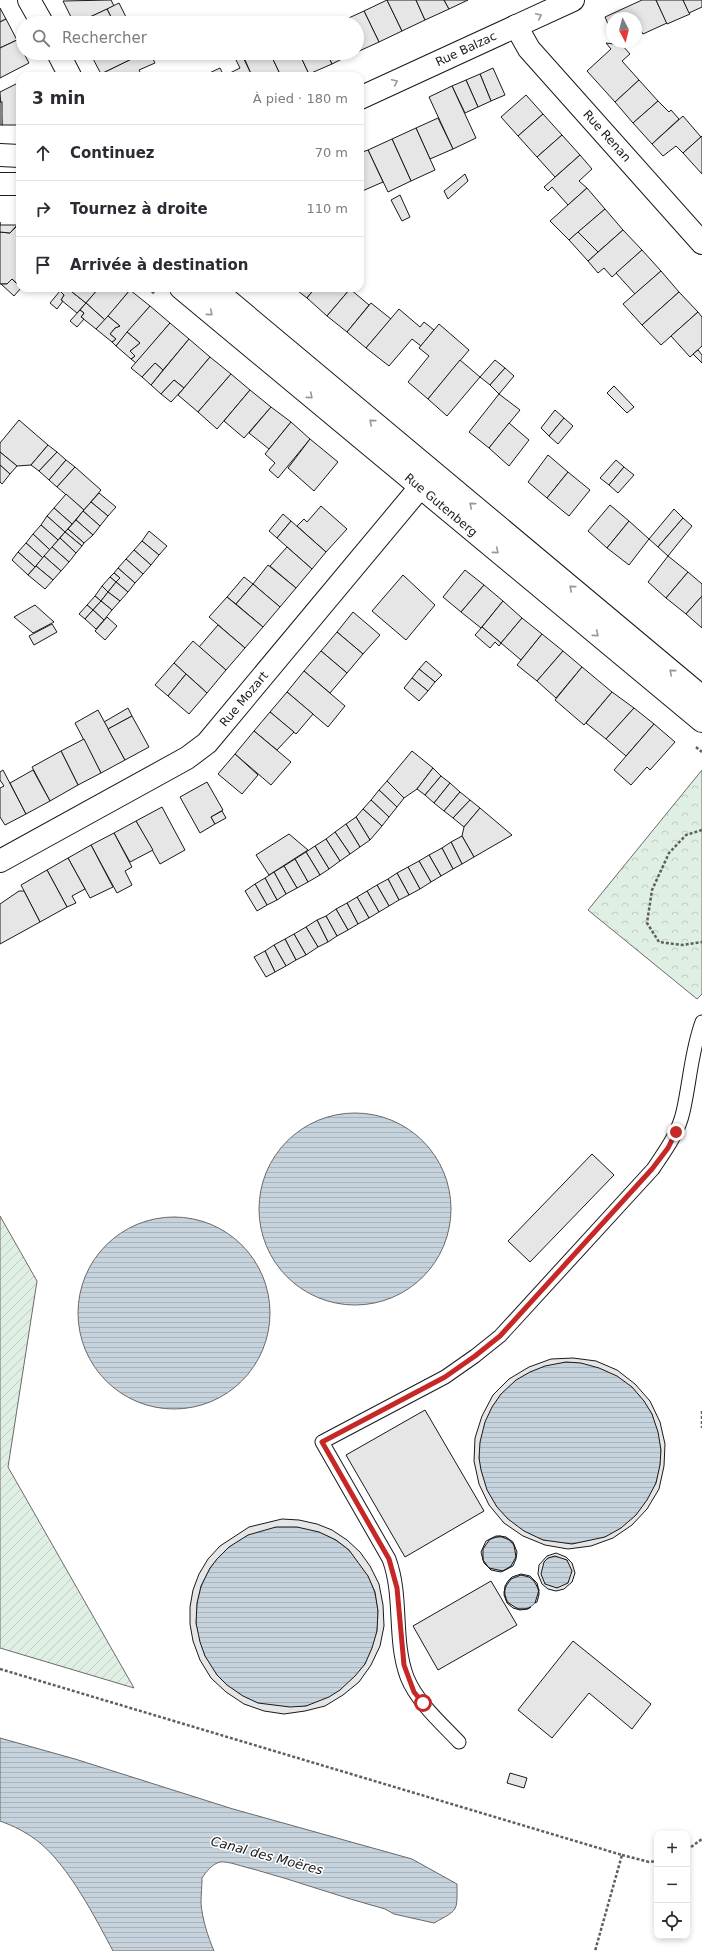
<!DOCTYPE html>
<html lang="fr">
<head>
<meta charset="utf-8">
<style>
	body { margin:0; font-family:"DejaVu Sans",sans-serif; background:#f2f2f3; color:#2b2b33 }
	.controls { position:absolute; right:12px; bottom:12px; display:grid; overflow:hidden; border-radius:8px; box-shadow:0 2px 6px #0003 }
	.controls button { width:36px; height:36px; display:grid; place-items:center; padding:0; border:0; border-bottom:1px solid #e1e1e2; background:#fff; color:#2b2b33; font:20px sans-serif }
	.compass { position:absolute; left:606px; top:12px; width:36px; height:36px; border-radius:50%; background:#fff; box-shadow:0 2px 6px #0003; rotate:173deg }
	.stop { position:absolute; width:12px; height:12px; margin:-9px; border:3px solid #c62828; border-radius:50%; background:#fff }
	.stop.end { background:#c62828; border-color:#fff; box-shadow:0 1px 4px #0008 }
	.list { margin:0; padding:0; list-style:none }
	h2 { display:flex; justify-content:space-between; align-items:center; height:52px; margin:0; padding:0 16px; font-size:17px }
	h2 small { font-size:13px; font-weight:400; color:#7c7c81 }
	.list li { display:grid; grid-template-columns:26px 1fr auto; gap:12px; align-items:center; box-sizing:border-box; height:56px; padding:0 16px; border-top:1px solid #e1e1e2 }
	.list b { display:block; font-size:15px; white-space:nowrap }
	.list em { font-size:13px; font-style:normal; color:#7c7c81 }
	.icon { flex:none; width:22px; height:22px; fill:none; stroke:currentColor; stroke-width:2; stroke-linecap:round; stroke-linejoin:round }
	.map { position:relative; flex:none; width:702px; height:1951px; overflow:hidden }
	.search { position:absolute; background:#fff; box-shadow:0 2px 6px #0003; left:16px; top:16px; width:348px; height:44px; display:flex; align-items:center; gap:10px; box-sizing:border-box; padding:0 14px; border-radius:22px; color:#7c7c81; font-size:15px }
	.panel { position:absolute; background:#fff; box-shadow:0 2px 6px #0003; left:16px; top:72px; width:348px; height:220px; border-radius:12px }
	.map>svg:first-child { display:block }
	.park { fill:url(#park-crowns); stroke:#6a6a6a }
	.garden { fill:url(#garden-furrows); stroke:#6a6a6a }
	.water { fill:url(#water-rules); stroke:#6a6a6a }
	.building { fill:#e6e6e6; stroke:#1a1a1a; fill-rule:evenodd }
	.lines { fill:none; stroke-linecap:round; stroke-linejoin:round }
	.lane-casing { stroke:#1a1a1a; stroke-width:15 }
	.street-casing { stroke:#1a1a1a; stroke-width:24 }
	.secondary-casing { stroke:#1a1a1a; stroke-width:24 }
	.path { stroke:#5f5f5f; stroke-width:2.5; stroke-dasharray:3 2; stroke-linecap:butt }
	.lane { stroke:#fff; stroke-width:13 }
	.street { stroke:#fff; stroke-width:22 }
	.secondary { stroke:#fff; stroke-width:22 }
	.oneway { stroke:#989898 }
	.route { stroke:#c62828; stroke-width:5 }
	.labels { text-anchor:middle; stroke-width:3; stroke-linejoin:round; paint-order:stroke }
	.street-label { font-size:12px; fill:#1a1a1a; stroke:#fff }
	.water-label { font-size:13px; font-style:italic; fill:#1a1a1a; stroke:#fff }
</style>
</head>
<body>
<div class="map">
<svg width="702" height="1951" viewBox="0 0 702 1951">
	<defs>
		<pattern id="park-crowns" width="20" height="18" patternUnits="userSpaceOnUse"><rect width="20" height="18" fill="#e0efe3"/><path d="M2 6a3 3 0 1 1 6 0M12 15a3 3 0 1 1 6 0" fill="none" stroke="#c0ccc2"/></pattern>
		<pattern id="garden-furrows" width="10" height="10" patternUnits="userSpaceOnUse"><rect width="10" height="10" fill="#e0efe3"/><path d="M-1 1l2-2M0 10L10 0M9 11l2-2" fill="none" stroke="#c0ccc2"/></pattern>
		<pattern id="water-rules" width="6" height="5" patternUnits="userSpaceOnUse"><rect width="6" height="5" fill="#c6d2dc"/><path d="M0 2.5h6" fill="none" stroke="#aab4bc"/></pattern>
	</defs>
	<rect width="100%" height="100%" fill="#fff"/>
	<path class="park" d="M702 770V994L697 999 588 910Z"/>
	<path class="garden" d="M0 1216 37 1281 8 1467 134 1688 0 1648Z"/>
	<g class="water">
		<circle cx="355" cy="1209" r="96"/>
		<circle cx="174" cy="1313" r="96"/>
		<circle cx="570" cy="1453" r="91"/>
		<circle cx="287" cy="1617" r="91"/>
		<circle cx="499" cy="1554" r="17"/>
		<circle cx="556" cy="1572" r="16"/>
		<circle cx="522" cy="1592" r="17"/>
		<path d="M0 1738 75 1759 233 1809 412 1859 457 1884C457 1912 459 1909 434 1923L394 1914 385 1909C340 1897 297 1881 253 1869 243 1867 229 1861 220 1862 212 1864 206 1872 202 1878 202 1887 201 1894 201 1903 202 1918 208 1937 214 1951H113C95 1917 69 1867 40 1843 28 1833 14 1826 0 1821Z"/>
	</g>
	<g class="building">
		<path d="M111 0 114 6 77 23H74L63 1Z"/>
		<path d="M387 0 402 31 379 42 364 11Z"/>
		<path d="M387 0H416L425 20 402 31Z"/>
		<path d="M416 0H444L449 9 425 20Z"/>
		<path d="M444 0H468L449 9Z"/>
		<path d="M642 0H656L667 23 643 34 641 31 636 33V18H612V33L605 17Z"/>
		<path d="M656 0H683L690 14 667 24Z"/>
		<path d="M683 0H702V7L689 13Z"/>
		<path d="M119 3 129 23H114L107 9Z"/>
		<path d="M0 8 6 19 0 22Z"/>
		<path d="M107 9 114 23H77Z"/>
		<path d="M364 11 379 42 357 52V23H341L340 22Z"/>
		<path d="M6 19 17 40 0 48V22Z"/>
		<path d="M17 40 29 63 0 78V48Z"/>
		<path d="M606 43 622 45 630 54 622 61 639 80 615 102 587 71 611 49Z"/>
		<path d="M90 53H144L101 74Z"/>
		<path d="M144 53H150L155 63 139 70 142 76H102L101 74Z"/>
		<path d="M242 53H270L281 76H252Z"/>
		<path d="M270 53H299L309 74 305 76H281Z"/>
		<path d="M299 53H327L332 64 309 74Z"/>
		<path d="M327 53H354L332 64Z"/>
		<path d="M242 55 252 76H224L240 68 235 58Z"/>
		<path d="M220 68 224 76H203Z"/>
		<path d="M493 68 505 95 491 101 480 74Z"/>
		<path d="M480 74 491 101 478 107 466 80Z"/>
		<path d="M466 80 478 107 465 113 452 86Z"/>
		<path d="M639 80 658 101 633 123 615 102Z"/>
		<path d="M20 82V125H2L0 92Z"/>
		<path d="M452 86 476 138 453 149 429 97Z"/>
		<path d="M526 95 543 114 518 136 501 117Z"/>
		<path d="M658 101 669 112 671 110 679 119 652 144 633 123Z"/>
		<rect x="0" y="102" width="2" height="23"/>
		<path d="M543 114 562 135 537 157 518 136Z"/>
		<path d="M683 116 701 137 683 153 676 146 663 156 652 144Z"/>
		<path d="M438 118 453 149 430 159 416 128Z"/>
		<path d="M416 128 435 170 411 181 392 139Z"/>
		<path d="M562 135 580 155 555 177 537 157Z"/>
		<path d="M702 136V174L683 153Z"/>
		<path d="M392 139 411 181 388 192 368 150Z"/>
		<path d="M368 150 383 182 360 192V153Z"/>
		<path d="M580 155 592 169 579 181 587 188 568 205 552 187 548 191 544 187Z"/>
		<path d="M465 174 468 181 448 199 444 191Z"/>
		<path d="M587 188 605 209 569 240 550 221Z"/>
		<path d="M400 195 410 217 402 221 391 200Z"/>
		<path d="M605 209 623 230 598 252 578 232Z"/>
		<path d="M0 222V232L10 233 20 223V286L12 279 7 284H0Z"/>
		<path d="M0 225H17L10 233 0 232Z"/>
		<path d="M623 230 642 250 612 277 604 268 598 273 588 261Z"/>
		<path d="M578 232 598 252 588 261 569 240Z"/>
		<path d="M642 250 661 271 635 294 616 273Z"/>
		<path d="M661 271 679 292 642 325 623 304Z"/>
		<path d="M12 279 21 288 14 296 1 284H7Z"/>
		<path d="M63 288H67L86 303 77 313 61 300 64 295 60 291Z"/>
		<path d="M67 288H99L86 303Z"/>
		<path d="M99 288H128L130 290 105 320 86 303Z"/>
		<path d="M294 288H315L307 298Z"/>
		<path d="M315 288H349L350 289 327 316 307 298Z"/>
		<path d="M350 289 369 305 347 332 327 316Z"/>
		<path d="M130 290 150 306 116 346 112 342 116 339 110 334 115 328 120 326 108 316Z"/>
		<path d="M60 291 64 295 61 300 63 301 57 309 50 303Z"/>
		<path d="M679 292 698 312 661 345 642 325Z"/>
		<path d="M86 303 105 320 96 329 81 317 84 313 80 310Z"/>
		<path d="M371 303 391 319 366 348 347 332Z"/>
		<path d="M150 306 170 323 136 363 131 359 135 356 130 351 140 343 127 332Z"/>
		<path d="M399 309 420 327 424 322 434 330 421 346 412 339 389 366 366 348Z"/>
		<path d="M80 310 84 313 81 317 84 319 77 327 70 321Z"/>
		<path d="M698 312 702 317V346L690 357 671 336Z"/>
		<path d="M108 316 120 326 115 328 110 334 116 339 112 342 96 329Z"/>
		<path d="M170 323 189 339 163 370 155 363 142 377 131 368Z"/>
		<path d="M439 324 469 350 428 399 408 382 429 356 419 348Z"/>
		<path d="M127 332 140 343 130 351 135 356 131 359 116 346Z"/>
		<path d="M189 339 210 357 184 388 174 380 161 394 151 385Z"/>
		<path d="M698 350 702 355V363L693 354Z"/>
		<path d="M210 357 231 374 198 412 178 395Z"/>
		<path d="M460 360 480 377 447 416 428 399Z"/>
		<path d="M495 360 505 368 490 385 480 377Z"/>
		<path d="M155 363 163 370 151 385 142 377Z"/>
		<path d="M505 368 514 376 499 394 490 385Z"/>
		<path d="M231 374 250 390 217 429 198 412Z"/>
		<path d="M174 380 184 388 171 402 161 394Z"/>
		<path d="M614 386 634 407 627 413 607 393Z"/>
		<path d="M250 390 271 407 244 438 224 421Z"/>
		<path d="M499 394 520 410 489 448 469 432Z"/>
		<path d="M271 407 291 422 269 449 249 433Z"/>
		<path d="M555 410 564 418 549 436 541 428Z"/>
		<path d="M564 418 573 426 558 444 549 436Z"/>
		<path d="M19 420 48 445 31 465 17 466 0 452V443Z"/>
		<path d="M291 422 310 439 278 478 269 470 275 463 265 454Z"/>
		<path d="M509 423 529 440 509 466 489 448Z"/>
		<path d="M310 439 338 462 314 491 288 468Z"/>
		<path d="M48 445 57 452 39 471 31 465Z"/>
		<path d="M0 452 17 466 10 474 0 465Z"/>
		<path d="M57 452 66 460 49 480 39 471Z"/>
		<path d="M548 455 568 472 547 498 528 482Z"/>
		<path d="M66 460 75 467 57 487 49 480Z"/>
		<path d="M616 460 624 467 609 485 600 478Z"/>
		<path d="M0 465 10 474 2 484 0 482Z"/>
		<path d="M75 467 101 490 84 510 57 487Z"/>
		<path d="M624 467 634 475 618 493 609 485Z"/>
		<path d="M568 472 590 490 569 516 547 498Z"/>
		<path d="M99 493 116 507 108 516 91 502Z"/>
		<path d="M66 494 84 510 72 524 54 508Z"/>
		<path d="M91 502 108 516 100 526 83 511Z"/>
		<path d="M610 505 629 521 607 548 588 531Z"/>
		<path d="M321 506 347 529 326 552 297 526 304 519 307 522Z"/>
		<path d="M54 508 72 524 65 532 47 516Z"/>
		<path d="M674 509 683 518 658 547 649 539Z"/>
		<path d="M83 511 100 526 93 535 76 520Z"/>
		<path d="M283 514 291 521 277 538 269 531Z"/>
		<path d="M47 516 65 532 58 540 41 525Z"/>
		<path d="M683 518 692 526 668 556 658 547Z"/>
		<path d="M76 520 93 535 84 543 68 529Z"/>
		<path d="M291 521 326 552 312 569 277 538Z"/>
		<path d="M629 521 649 539 629 565 607 548Z"/>
		<path d="M41 525 58 540 50 550 33 534Z"/>
		<path d="M68 529 84 543 82 546 65 532Z"/>
		<path d="M149 531 167 546 159 555 142 541Z"/>
		<path d="M65 532 82 546 76 553 60 538Z"/>
		<path d="M33 534 50 550 43 558 26 543Z"/>
		<path d="M60 538 76 553 69 562 52 547Z"/>
		<path d="M142 541 159 555 151 565 134 550Z"/>
		<path d="M26 543 43 558 35 567 18 552Z"/>
		<path d="M52 547 69 562 61 571 44 556Z"/>
		<path d="M287 547 312 569 296 588 270 566Z"/>
		<path d="M134 550 151 565 143 574 126 559Z"/>
		<path d="M18 552 35 567 28 575 12 560Z"/>
		<path d="M44 556 61 571 53 580 36 566Z"/>
		<path d="M668 556 688 572 666 598 648 582Z"/>
		<path d="M126 559 143 574 135 583 118 568Z"/>
		<path d="M268 565 296 588 280 607 253 584Z"/>
		<path d="M36 566 53 580 45 589 28 575Z"/>
		<path d="M118 568 135 583 128 592 116 582 120 578 114 573Z"/>
		<path d="M465 570 484 585 461 612 443 597Z"/>
		<path d="M688 572 702 584V596L686 614 666 598Z"/>
		<path d="M114 573 120 578 116 582 110 577Z"/>
		<path d="M403 575 435 605 406 640 372 611Z"/>
		<path d="M110 577 116 582 108 592 102 586Z"/>
		<path d="M244 577 253 584 236 604 227 597Z"/>
		<path d="M116 582 128 592 120 601 108 592Z"/>
		<path d="M253 584 280 607 263 627 236 604Z"/>
		<path d="M484 585 503 601 481 628 461 612Z"/>
		<path d="M102 586 108 592 101 601 95 596Z"/>
		<path d="M108 592 120 601 112 610 101 601Z"/>
		<path d="M95 596 101 601 93 610 87 605Z"/>
		<path d="M702 596V628L686 614Z"/>
		<path d="M227 597 263 627 245 648 209 617Z"/>
		<path d="M101 601 112 610 104 620 93 610Z"/>
		<path d="M503 601 522 618 501 643 482 627Z"/>
		<path d="M35 605 54 622 33 633 14 617Z"/>
		<path d="M87 605 93 610 85 619 79 614Z"/>
		<path d="M93 610 104 620 96 629 85 619Z"/>
		<path d="M353 612 380 635 363 654 337 632Z"/>
		<path d="M107 617 117 626 105 640 95 631Z"/>
		<path d="M522 618 542 634 521 660 501 643Z"/>
		<path d="M52 624 57 632 34 645 29 636Z"/>
		<path d="M218 625 245 648 226 670 199 647Z"/>
		<path d="M482 627 501 643 499 646 495 642 490 648 475 635Z"/>
		<path d="M337 632 363 654 347 673 321 651Z"/>
		<path d="M542 634 563 651 537 681 517 665Z"/>
		<path d="M193 641 226 670 207 693 174 663Z"/>
		<path d="M321 651 347 673 330 693 304 671Z"/>
		<path d="M563 651 582 667 556 698 537 681Z"/>
		<path d="M426 661 442 675 435 682 419 669Z"/>
		<path d="M174 663 186 674 168 696 155 685Z"/>
		<path d="M582 667 612 692 584 725 555 700Z"/>
		<path d="M419 669 435 682 428 691 412 678Z"/>
		<path d="M304 671 345 706 328 727 287 692Z"/>
		<path d="M186 674 207 693 189 714 168 696Z"/>
		<path d="M412 678 428 691 419 701 404 688Z"/>
		<path d="M287 692 313 714 296 734 270 712Z"/>
		<path d="M612 692 634 708 606 739 586 723Z"/>
		<path d="M128 708 132 716 108 729 104 722Z"/>
		<path d="M634 708 654 724 626 756 606 739Z"/>
		<path d="M98 710 125 760 101 773 75 723Z"/>
		<path d="M270 712 294 732 277 750 254 731Z"/>
		<path d="M132 716 149 747 125 760 108 729Z"/>
		<path d="M654 724 675 742 650 770 647 767 631 785 614 770Z"/>
		<path d="M254 731 291 762 271 785 235 754Z"/>
		<path d="M84 739 101 773 78 785 61 751Z"/>
		<path d="M61 751 78 785 50 801 32 767Z"/>
		<path d="M412 751 433 768 417 789 404 798 387 781Z"/>
		<path d="M235 754 258 775 242 794 218 774Z"/>
		<path d="M433 768 441 776 425 795 417 789Z"/>
		<path d="M3 770 26 814 5 825 0 817V788L4 786 0 780V772Z"/>
		<path d="M33 770 50 801 26 814 10 783Z"/>
		<path d="M441 776 450 783 434 803 425 795Z"/>
		<path d="M387 781 404 798 397 807 379 790Z"/>
		<path d="M207 782 223 810 211 817 215 824 200 833 180 797Z"/>
		<path d="M450 783 460 792 444 811 434 803Z"/>
		<path d="M379 790 397 807 389 817 371 800Z"/>
		<path d="M460 792 470 800 453 818 444 811Z"/>
		<path d="M371 800 389 817 382 826 363 809Z"/>
		<path d="M470 800 480 808 464 827 453 818Z"/>
		<path d="M162 807 185 850 160 864 136 821Z"/>
		<path d="M480 808 512 835 474 857 462 836 464 827Z"/>
		<path d="M363 809 382 826 370 840 356 817Z"/>
		<path d="M222 811 226 818 215 824 211 817Z"/>
		<path d="M356 817 370 840 360 847 346 824Z"/>
		<path d="M136 821 153 850 130 862 114 833Z"/>
		<path d="M346 824 360 847 350 854 335 832Z"/>
		<path d="M335 832 350 854 340 861 326 839Z"/>
		<path d="M114 833 132 867 125 871 132 885 117 893 91 845Z"/>
		<path d="M289 834 308 850 269 875 256 855Z"/>
		<path d="M462 836 474 857 462 864 451 842Z"/>
		<path d="M326 839 340 861 329 869 315 846Z"/>
		<path d="M451 842 462 864 453 869 442 848Z"/>
		<path d="M91 845 113 887 90 898 68 858Z"/>
		<path d="M315 846 329 869 320 875 306 852Z"/>
		<path d="M442 848 453 869 441 876 429 855Z"/>
		<path d="M306 852 320 875 308 882 295 859Z"/>
		<path d="M429 855 441 876 431 882 419 861Z"/>
		<path d="M68 858 85 889 72 896 76 903 67 907 47 870Z"/>
		<path d="M295 859 308 882 297 888 284 866Z"/>
		<path d="M419 861 431 882 420 889 408 867Z"/>
		<path d="M284 866 297 888 286 894 274 872Z"/>
		<path d="M408 867 420 889 409 895 397 873Z"/>
		<path d="M47 870 67 907 40 922 21 885Z"/>
		<path d="M274 872 286 894 277 900 265 878Z"/>
		<path d="M397 873 409 895 399 900 388 879Z"/>
		<path d="M265 878 277 900 267 905 255 884Z"/>
		<path d="M388 879 399 900 389 906 377 885Z"/>
		<path d="M255 884 267 905 257 911 245 891Z"/>
		<path d="M377 885 389 906 379 912 367 891Z"/>
		<path d="M19 891H24L40 922 0 944V904Z"/>
		<path d="M367 891 379 912 369 918 357 897Z"/>
		<path d="M357 897 369 918 358 924 347 903Z"/>
		<path d="M347 903 358 924 348 930 336 909Z"/>
		<path d="M336 909 348 930 337 936 326 916Z"/>
		<path d="M326 916 337 936 328 942 317 920Z"/>
		<path d="M317 920 328 942 318 947 306 927Z"/>
		<path d="M306 927 318 947 306 955 294 934Z"/>
		<path d="M294 934 306 955 296 960 285 939Z"/>
		<path d="M285 939 296 960 286 966 274 945Z"/>
		<path d="M274 945 286 966 275 972 265 951Z"/>
		<path d="M265 951 275 972 266 977 254 957Z"/>
		<path d="M592 1154 614 1175 530 1262 508 1241Z"/>
		<path d="M573 1358 596 1361 617 1370 635 1384 650 1401 660 1422 665 1444 664 1466 659 1489 647 1509 632 1525 613 1538 591 1546 568 1549 545 1545 523 1536 504 1523 489 1505 479 1484 474 1461 475 1438 482 1416 493 1395 509 1379 529 1367 551 1359ZM566 1362 581 1363 599 1368 617 1376 632 1387 644 1401 652 1414 658 1432 661 1450 660 1465 656 1483 647 1500 636 1515 621 1528 605 1537 572 1544 543 1540 524 1531 508 1519 497 1507 487 1490 481 1470 479 1458 480 1442 485 1422 492 1407 501 1394 516 1380 530 1372 545 1366Z"/>
		<path d="M425 1410 484 1511 405 1557 346 1455Z"/>
		<path d="M282 1519 299 1520 317 1524 332 1530 347 1540 360 1552 370 1566 379 1584 383 1605 384 1626 380 1646 371 1665 359 1682 343 1695 325 1706 305 1711 284 1714 264 1711 244 1704 226 1692 211 1678 200 1660 193 1641 190 1624V1607L193 1590 199 1574 208 1559 220 1546 249 1527ZM276 1527H297L319 1532 336 1540 349 1550 368 1576 375 1592 378 1611 377 1631 372 1648 365 1664 355 1676 340 1690 329 1697 306 1706 290 1707 258 1703 243 1696 227 1685 217 1675 205 1656 200 1642 196 1623 197 1603 201 1586 210 1568 217 1559 229 1547 248 1535Z"/>
		<path d="M496 1536H500L490 1539 483 1549V1560L489 1568 503 1571 511 1566 516 1557 514 1545 510 1540 500 1536 506 1537 513 1542 517 1552 516 1559 513 1566 501 1572 491 1570 484 1563 481 1552 486 1541Z"/>
		<path d="M556 1553 566 1557 572 1563 575 1573 572 1582 564 1589 556 1591 548 1589 542 1584 538 1574 539 1565 547 1556ZM555 1556 567 1560 572 1571 568 1583 557 1588 545 1584 541 1574 544 1562 548 1558Z"/>
		<path d="M521 1574 530 1576 537 1583 539 1594 537 1602 535 1603 539 1590 534 1581 529 1577 521 1575 511 1579 506 1586 504 1592 507 1602 518 1609H526L531 1607 528 1609 520 1610 513 1608 507 1603 504 1595 505 1586 508 1581 512 1577Z"/>
		<path d="M491 1581 517 1625 438 1670 413 1626Z"/>
		<path d="M573 1641 651 1704 632 1729 589 1693 552 1738 518 1710Z"/>
		<path d="M510 1773 527 1778 524 1788 507 1783Z"/>
	</g>
	<g class="lines">
		<g class="lane-casing">
			<path id="lane" d="M459 1742C441 1723 417 1702 407 1677 393 1639 403 1597 389 1559L322 1442 445 1377 475 1356 500 1336 653 1169C665 1151 678 1134 683 1112 690 1082 691 1052 702 1022"/>
		</g>
		<g class="street-casing">
			<g id="street">
				<path d="M29 0 42 23"/>
				<path d="M516 26 529 49 702 243"/>
				<path d="M58 53 70 76"/>
				<path d="M360 98 573 0"/>
				<path d="M0 861 187 758 207 743 432 473"/>
			</g>
		</g>
		<g class="secondary-casing">
			<g id="secondary">
				<path d="M0 155 20 156"/>
				<path d="M0 184H20"/>
				<path d="M181 288 702 721"/>
				<path d="M213 288 702 697"/>
			</g>
		</g>
		<g class="path">
			<path d="M148 288 155 294"/>
			<path d="M696 747 702 752"/>
			<path d="M702 830 686 835 669 853 652 890 647 923 659 942 682 945 702 942"/>
			<path d="M702 1411V1428"/>
			<path d="M0 1669 622 1855 595 1951"/>
			<path d="M687 1850 702 1839"/>
			<path d="M622 1855 649 1862 657 1861"/>
		</g>
		<use href="#lane" class="lane"/>
		<use href="#street" class="street"/>
		<use href="#secondary" class="secondary"/>
	</g>
	<defs><path id="oneway-chevron" d="M-2-3.5L2.5 0L-2 3.5" fill="none" stroke-width="1.6" stroke-linecap="round" stroke-linejoin="round"/></defs>
	<g class="oneway">
		<use href="#oneway-chevron" transform="translate(539 16) rotate(-25)"/>
		<use href="#oneway-chevron" transform="translate(395 82) rotate(-25)"/>
		<use href="#oneway-chevron" transform="translate(210 313) rotate(40)"/>
		<use href="#oneway-chevron" transform="translate(310 396) rotate(40)"/>
		<use href="#oneway-chevron" transform="translate(372 422) rotate(-140)"/>
		<use href="#oneway-chevron" transform="translate(472 505) rotate(-140)"/>
		<use href="#oneway-chevron" transform="translate(496 551) rotate(40)"/>
		<use href="#oneway-chevron" transform="translate(572 588) rotate(-140)"/>
		<use href="#oneway-chevron" transform="translate(596 634) rotate(40)"/>
		<use href="#oneway-chevron" transform="translate(672 672) rotate(-140)"/>
	</g>
	<g class="lines">
		<path class="route" d="M423 1703 414 1692 404 1665 397 1588 389 1559 322 1442 445 1377 475 1356 500 1336 652 1169 668 1148 676 1132"/>
	</g>
	<g class="labels">
		<g class="street-label">
			<text transform="translate(466 49) rotate(-25)" y="4">Rue Balzac</text>
			<text transform="translate(607 136) rotate(48)" y="4">Rue Renan</text>
			<text transform="translate(441 505) rotate(40)" y="4">Rue Gutenberg</text>
			<text transform="translate(244 699) rotate(-50)" y="4">Rue Mozart</text>
		</g>
		<g class="water-label">
			<text transform="translate(267 1855) rotate(15)" y="5">Canal des Moëres</text>
		</g>
	</g>
</svg>
<div class="controls">
<button>+</button>
<button>−</button>
<button><svg class="icon" aria-label="locate" viewBox="0 0 24 24"><circle cx="12" cy="12" r="6"/><path d="M12 2v4M12 18v4M2 12h4M18 12h4"/></svg></button>
</div>
<svg class="compass" viewBox="-18 -18 36 36"><path d="M0-13l5 13h-10z" fill="#e53935"/><path d="M0 13l5-13h-10z" fill="#7c7c81"/></svg>
<div class="stop" style="left:423px;top:1703px"></div>
<div class="stop end" style="left:676px;top:1132px"></div>
<div class="search"><svg class="icon" aria-label="search" viewBox="0 0 24 24"><circle cx="10" cy="10" r="6"/><path d="M15 15l6 6"/></svg>Rechercher</div>
<section class="panel">
<h2>3 min<small>À pied · 180 m</small></h2>
<ul class="list">
<li><svg class="icon" aria-label="ahead" viewBox="0 0 24 24"><path d="M12 20V5M6 11l6-6 6 6"/></svg><div><b>Continuez</b></div><em>70 m</em></li>
<li><svg class="icon" aria-label="right" viewBox="0 0 24 24"><path d="M7 20v-9h11M14 6l5 5-5 5"/></svg><div><b>Tournez à droite</b></div><em>110 m</em></li>
<li><svg class="icon" aria-label="arrive" viewBox="0 0 24 24"><path d="M6 21V4h12l-3 4 3 4H6"/></svg><div><b>Arrivée à destination</b></div></li>
</ul>
</section>
</div>
</body>
</html>
